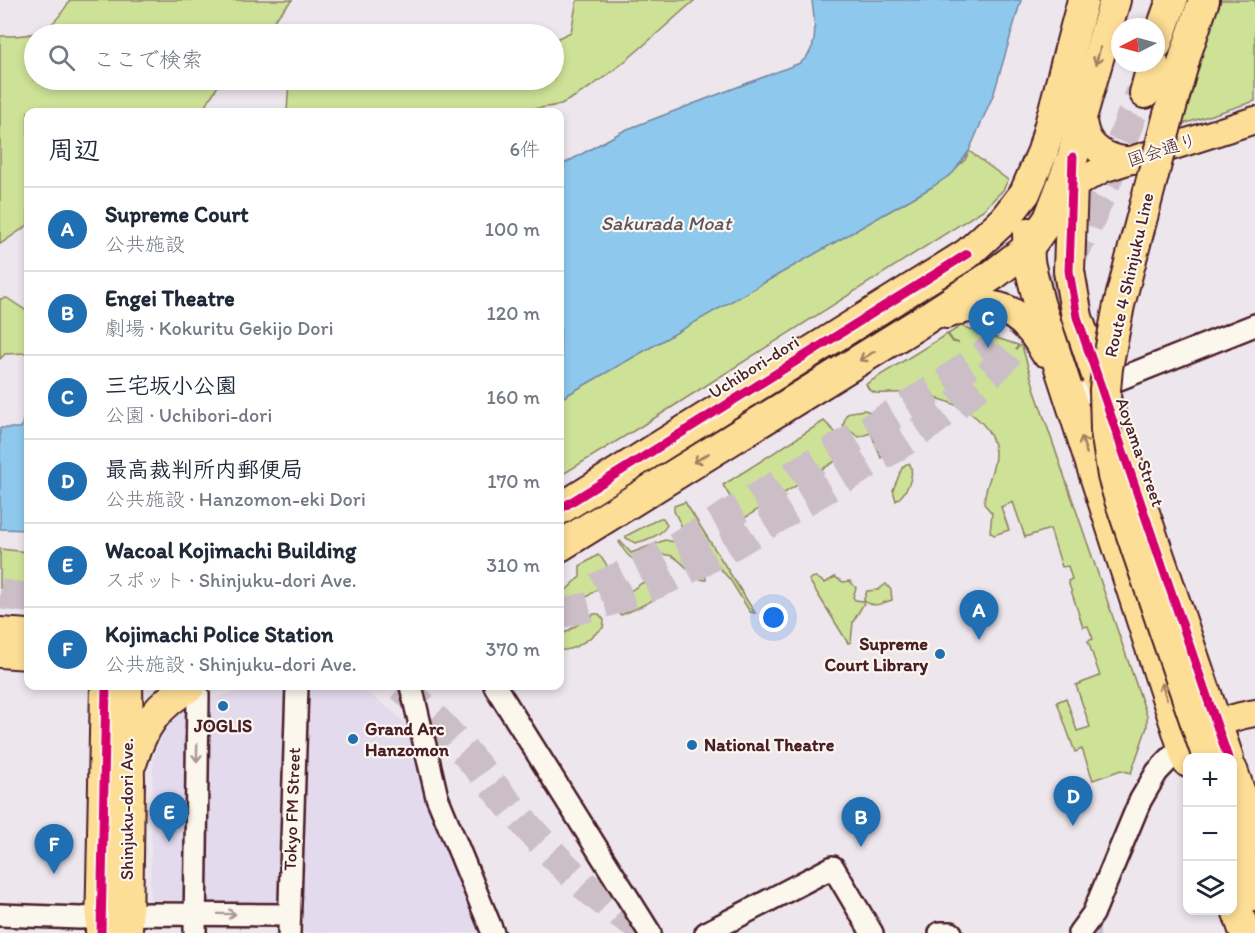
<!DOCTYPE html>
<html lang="ja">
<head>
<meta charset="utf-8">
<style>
	body { margin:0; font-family:Itim,"Klee One",sans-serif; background:#f6f6f7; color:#1f2937 }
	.controls { position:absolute; right:18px; bottom:18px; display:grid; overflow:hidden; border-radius:12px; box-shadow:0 3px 9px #0003 }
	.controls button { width:54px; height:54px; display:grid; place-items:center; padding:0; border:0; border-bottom:2px solid #e0e1e3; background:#fff; color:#1f2937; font:30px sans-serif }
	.compass { position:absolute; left:1111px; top:18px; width:54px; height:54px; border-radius:50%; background:#fff; box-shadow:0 3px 9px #0003; rotate:264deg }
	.you { position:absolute; left:774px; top:618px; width:21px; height:21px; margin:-15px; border:4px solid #fff; border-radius:50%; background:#1a73e8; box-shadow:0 0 0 9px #1a73e833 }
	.badge { display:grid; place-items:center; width:39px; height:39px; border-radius:50%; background:#1f6fb2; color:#fff; font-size:20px; font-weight:700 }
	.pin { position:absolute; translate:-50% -50px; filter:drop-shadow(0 2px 3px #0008) }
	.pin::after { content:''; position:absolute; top:32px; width:21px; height:18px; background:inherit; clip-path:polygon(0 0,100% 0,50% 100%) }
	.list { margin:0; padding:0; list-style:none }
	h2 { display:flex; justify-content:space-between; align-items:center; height:78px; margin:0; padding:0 24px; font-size:26px }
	h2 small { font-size:20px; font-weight:400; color:#747a83 }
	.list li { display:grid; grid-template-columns:39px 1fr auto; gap:18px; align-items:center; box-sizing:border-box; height:84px; padding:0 24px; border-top:2px solid #e0e1e3 }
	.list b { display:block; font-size:22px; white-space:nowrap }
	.list p { margin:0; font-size:20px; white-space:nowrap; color:#747a83 }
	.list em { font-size:20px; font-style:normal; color:#747a83 }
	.icon { flex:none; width:33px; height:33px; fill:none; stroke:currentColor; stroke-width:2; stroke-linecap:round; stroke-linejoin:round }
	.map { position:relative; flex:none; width:1255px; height:933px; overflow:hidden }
	.search { position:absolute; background:#fff; box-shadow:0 3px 9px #0003; left:24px; top:24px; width:540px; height:66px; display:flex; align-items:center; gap:15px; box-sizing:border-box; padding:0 21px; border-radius:33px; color:#747a83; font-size:22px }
	.panel { position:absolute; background:#fff; box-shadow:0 3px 9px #0003; left:24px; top:108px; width:540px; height:582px; border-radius:12px }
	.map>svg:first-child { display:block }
	.built { fill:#e3daed }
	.green { fill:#cde297; stroke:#8c8061; stroke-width:1.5 }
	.water { fill:#8ec9ed; stroke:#73859f; stroke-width:1.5 }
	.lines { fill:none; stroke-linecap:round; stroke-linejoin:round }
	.highway-tunnel { stroke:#ccbec6; stroke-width:30; stroke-dasharray:30 15; stroke-linecap:butt }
	.minor-casing { stroke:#4a1f2b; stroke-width:26 }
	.major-casing { stroke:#4a1f2b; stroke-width:30 }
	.highway-casing { stroke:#4a1f2b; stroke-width:34 }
	.minor { stroke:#fbf7ec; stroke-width:21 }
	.major { stroke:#fdde96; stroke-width:26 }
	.highway { stroke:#fdde96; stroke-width:30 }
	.highway-bridge-casing { stroke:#4a1f2b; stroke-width:34; stroke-linecap:butt }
	.highway-bridge { stroke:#fdde96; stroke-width:30 }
	.cycleway-casing { stroke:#fbf7ec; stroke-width:13 }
	.cycleway { stroke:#d6006c; stroke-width:9 }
	.oneway { stroke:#a47e60 }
	.oneway2 { stroke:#ab9695 }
	.poi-dot { fill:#1f6fb2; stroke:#fbf7ec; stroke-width:2 }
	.labels { text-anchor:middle; stroke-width:4.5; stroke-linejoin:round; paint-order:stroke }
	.street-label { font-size:18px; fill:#4a1f2b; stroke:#fbf7ec }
	.poi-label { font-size:18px; font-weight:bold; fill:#4a1f2b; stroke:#fbf7ec; text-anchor:start }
	.water-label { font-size:20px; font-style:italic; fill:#5e5265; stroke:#fbf7ec }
</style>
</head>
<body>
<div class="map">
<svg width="1255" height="933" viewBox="0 0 1255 933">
	<rect width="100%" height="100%" fill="#ede6ed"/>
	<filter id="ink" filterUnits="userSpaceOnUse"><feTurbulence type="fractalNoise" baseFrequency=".0167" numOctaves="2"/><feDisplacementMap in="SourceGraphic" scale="12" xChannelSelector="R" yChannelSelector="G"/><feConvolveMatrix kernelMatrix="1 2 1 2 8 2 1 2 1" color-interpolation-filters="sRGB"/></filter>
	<g filter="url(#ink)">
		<path class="built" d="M264 686H356L383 704 407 724 430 809 482 933H303V918L296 904 150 900 153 759 162 734 176 715 183 711 214 697Z"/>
		<g class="green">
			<path d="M70 0H292L262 34H34V80H222L201 112H28V225L0 244V36C36 37 51 33 70 0Z"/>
			<path d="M577 0H695C654 35 611 79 563 103 551 109 536 106 523 112H287L289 80H554V40L571 32Z"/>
			<path d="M1215 0H1255V101L1177 126Z"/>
			<path d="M969 151 1008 180 1003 190 983 210 661 414 560 476V399L932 187 965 160Z"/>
			<path d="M7 298 28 312V353L5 354 0 359V299Z"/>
			<path d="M961 326 1018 345 1016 350 1019 346H1022L1036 394 1147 716V727L1131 773 1121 770 1093 780 1082 749 1075 752 1057 702 1066 698 1077 731 1090 727 1076 685 1100 676 1088 641 1093 639 1088 626 1083 627 1068 581 1072 579 1068 566 1062 567 1050 529 1025 537 1013 502 1001 507 1009 530 994 535 990 532 992 513 984 504C984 484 999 466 994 445 985 409 936 394 903 393 894 392 885 394 876 393 870 391 868 389 866 384L947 334 953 342 959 343 953 341 948 334Z"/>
			<path d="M864 410 895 419C903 433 892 447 881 458L871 433 859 437 843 426 846 415 851 412Z"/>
			<path d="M824 421 853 450 743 519 723 485Z"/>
			<path d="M906 464H910C915 477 907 492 896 501L893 490 902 468Z"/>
			<path d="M685 502 755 613 750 612 731 581 718 566 688 539 674 511V506Z"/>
			<path d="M660 518H663L667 525C662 535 645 541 635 543L626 538V536Z"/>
			<path d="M665 540C684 542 706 560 706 580 693 580 684 561 672 556 650 547 639 580 619 542L620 541 631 553Z"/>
			<path d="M0 549 28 552V590L0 588Z"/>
			<path d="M598 555C608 562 612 574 604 584L560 617V596L580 577V566Z"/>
			<path d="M667 574 672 583C662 598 638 608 621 615L613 610V603L642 583Z"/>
			<path d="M816 577 825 583 835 577 843 582 850 581 856 588 853 597 855 600 863 601 864 603 853 622 851 642 848 643 809 580 811 578Z"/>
			<path d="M886 584 891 590 892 600C881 603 876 608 865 602L864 599 867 591 878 590Z"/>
			<path d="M594 614H599L604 620 603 628C592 636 574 652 560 650V636Z"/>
		</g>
		<g class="water">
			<path d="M812 0H1021L994 93 969 151 953 173 932 187 560 399V166L625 130 800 63C821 48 814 22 812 0Z"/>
			<path d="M28 399V530L0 529V428H21Z"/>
		</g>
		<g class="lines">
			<g class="highway-tunnel">
				<path d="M596 588 653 561 938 387 996 346"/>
				<path d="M0 594 28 598"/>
				<path d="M560 613C647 598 716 556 790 510 849 474 913 441 966 396 1058 318 1100 202 1140 92"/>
				<path d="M401 686C489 763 546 877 652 933"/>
				<path d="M1085 933H1100"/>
			</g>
			<g class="minor-casing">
				<g id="minor">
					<path d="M1069 399 1255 325"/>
					<path d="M192 686 198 694 195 933"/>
					<path d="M411 686 437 797 493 933"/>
					<path d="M495 686 650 933"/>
					<path d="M0 915 80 918 149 914 289 915"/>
					<path d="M289 933 297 686"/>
					<path d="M706 933 833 867 872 933"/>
					<path d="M940 933H951"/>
					<path d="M1079 933 1093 914 1140 801 1157 772 1182 746"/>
				</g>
			</g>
			<g class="major-casing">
				<g id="major">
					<path d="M1082 114C1083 122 1084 131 1088 138 1096 153 1116 161 1133 160"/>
					<path d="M1072 186 1103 169 1255 120"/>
					<path d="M0 631 28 633"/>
					<path d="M0 654 28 656"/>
					<path d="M1200 734C1218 722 1234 716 1255 713"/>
				</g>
			</g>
			<g class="highway-casing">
				<g id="highway">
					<path d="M1156 45 1172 0"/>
					<path d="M1145 93 1153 63"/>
					<path d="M1168 118 1186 53 1204 0"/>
					<path d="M1072 184 1069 271 1077 317 1228 758"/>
					<path d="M1028 233 1029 262 1039 303 1188 762"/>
					<path d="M946 313C991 297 1022 307 1045 351"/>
					<path d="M560 509 967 254 1004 220 1025 193 1043 151 1083 0"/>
					<path d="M560 546 916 325 993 275 1028 248 1049 219 1073 157 1082 114 1115 0"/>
					<path d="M132 761C143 725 158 705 190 686"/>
					<path d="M1232 770 1255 836"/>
					<path d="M1232 830 1255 895"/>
					<path d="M1232 895 1245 933"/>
					<path d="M101 933 106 686"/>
					<path d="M127 933 129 780 127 686"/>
				</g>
			</g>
			<use href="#minor" class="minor"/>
			<use href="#major" class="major"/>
			<use href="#highway" class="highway"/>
			<g class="highway-bridge-casing">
				<path id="highway-bridge" d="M1168 118 1119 305 1107 368 1105 390 1106 431 1113 476 1120 500 1208 758"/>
			</g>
			<use href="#highway-bridge" class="highway-bridge"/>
			<g class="cycleway-casing">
				<g id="cycleway">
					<path d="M1073 157 1069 271 1077 317 1228 758"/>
					<path d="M560 509 967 254"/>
					<path d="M101 933 106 686"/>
				</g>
			</g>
			<use href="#cycleway" class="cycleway"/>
		</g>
		<defs><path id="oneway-shaft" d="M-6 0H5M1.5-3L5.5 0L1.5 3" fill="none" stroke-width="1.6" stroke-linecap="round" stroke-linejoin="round" transform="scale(1.5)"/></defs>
		<g class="oneway">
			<use href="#oneway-shaft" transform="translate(1098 56) rotate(105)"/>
			<use href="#oneway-shaft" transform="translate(867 356) rotate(148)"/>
			<use href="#oneway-shaft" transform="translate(1084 445) rotate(-108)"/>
			<use href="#oneway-shaft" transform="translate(701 458) rotate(149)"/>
			<use href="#oneway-shaft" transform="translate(1164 691) rotate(-108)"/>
		</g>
		<g class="oneway2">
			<use href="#oneway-shaft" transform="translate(197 753) rotate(91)"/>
			<use href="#oneway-shaft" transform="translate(227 914) rotate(1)"/>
		</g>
	</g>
	<g class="poi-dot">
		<circle cx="940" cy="654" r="6"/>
		<circle cx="223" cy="706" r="6"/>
		<circle cx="353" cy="739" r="6"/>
		<circle cx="692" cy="745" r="6"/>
	</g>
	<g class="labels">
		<g class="street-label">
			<text transform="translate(1162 150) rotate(-18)" y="6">国会通り</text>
			<text transform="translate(1129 275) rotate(-77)" y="6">Route 4 Shinjuku Line</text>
			<text transform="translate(754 367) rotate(-32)" y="6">Uchibori-dori</text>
			<text transform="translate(1140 452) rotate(71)" y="6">Aoyama Street</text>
			<text transform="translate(127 809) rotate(-90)" y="6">Shinjuku-dori Ave.</text>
			<text transform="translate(292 809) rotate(-88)" y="6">Tokyo FM Street</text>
		</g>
		<g class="poi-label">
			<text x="928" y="650" text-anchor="end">Supreme<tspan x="928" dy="21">Court Library</tspan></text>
			<text x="223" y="732" text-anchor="middle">JOGLIS</text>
			<text x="365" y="735">Grand Arc<tspan x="365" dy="21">Hanzomon</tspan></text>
			<text x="704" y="751">National Theatre</text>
		</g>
		<g class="water-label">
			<text x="666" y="230">Sakurada Moat</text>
		</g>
	</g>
</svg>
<div class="controls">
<button>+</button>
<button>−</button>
<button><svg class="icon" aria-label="layers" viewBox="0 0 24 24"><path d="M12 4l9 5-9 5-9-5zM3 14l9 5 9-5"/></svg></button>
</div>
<svg class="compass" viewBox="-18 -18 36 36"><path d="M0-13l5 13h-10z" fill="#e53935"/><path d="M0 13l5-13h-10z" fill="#747a83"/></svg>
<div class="you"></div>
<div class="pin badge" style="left:979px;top:640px">A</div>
<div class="pin badge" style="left:861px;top:847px">B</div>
<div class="pin badge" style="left:988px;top:348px">C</div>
<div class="pin badge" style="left:1073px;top:826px">D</div>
<div class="pin badge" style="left:169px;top:842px">E</div>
<div class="pin badge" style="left:54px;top:874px">F</div>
<div class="search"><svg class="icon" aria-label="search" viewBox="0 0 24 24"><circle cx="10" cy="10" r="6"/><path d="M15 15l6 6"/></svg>ここで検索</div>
<section class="panel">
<h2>周辺<small>6件</small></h2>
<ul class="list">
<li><span class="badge">A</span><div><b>Supreme Court</b><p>公共施設</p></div><em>100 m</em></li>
<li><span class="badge">B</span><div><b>Engei Theatre</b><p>劇場 · Kokuritu Gekijo Dori</p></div><em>120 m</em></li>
<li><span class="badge">C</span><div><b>三宅坂小公園</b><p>公園 · Uchibori-dori</p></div><em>160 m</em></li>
<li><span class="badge">D</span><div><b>最高裁判所内郵便局</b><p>公共施設 · Hanzomon-eki Dori</p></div><em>170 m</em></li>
<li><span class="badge">E</span><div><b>Wacoal Kojimachi Building</b><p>スポット · Shinjuku-dori Ave.</p></div><em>310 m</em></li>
<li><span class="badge">F</span><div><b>Kojimachi Police Station</b><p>公共施設 · Shinjuku-dori Ave.</p></div><em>370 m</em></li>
</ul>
</section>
</div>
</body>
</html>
